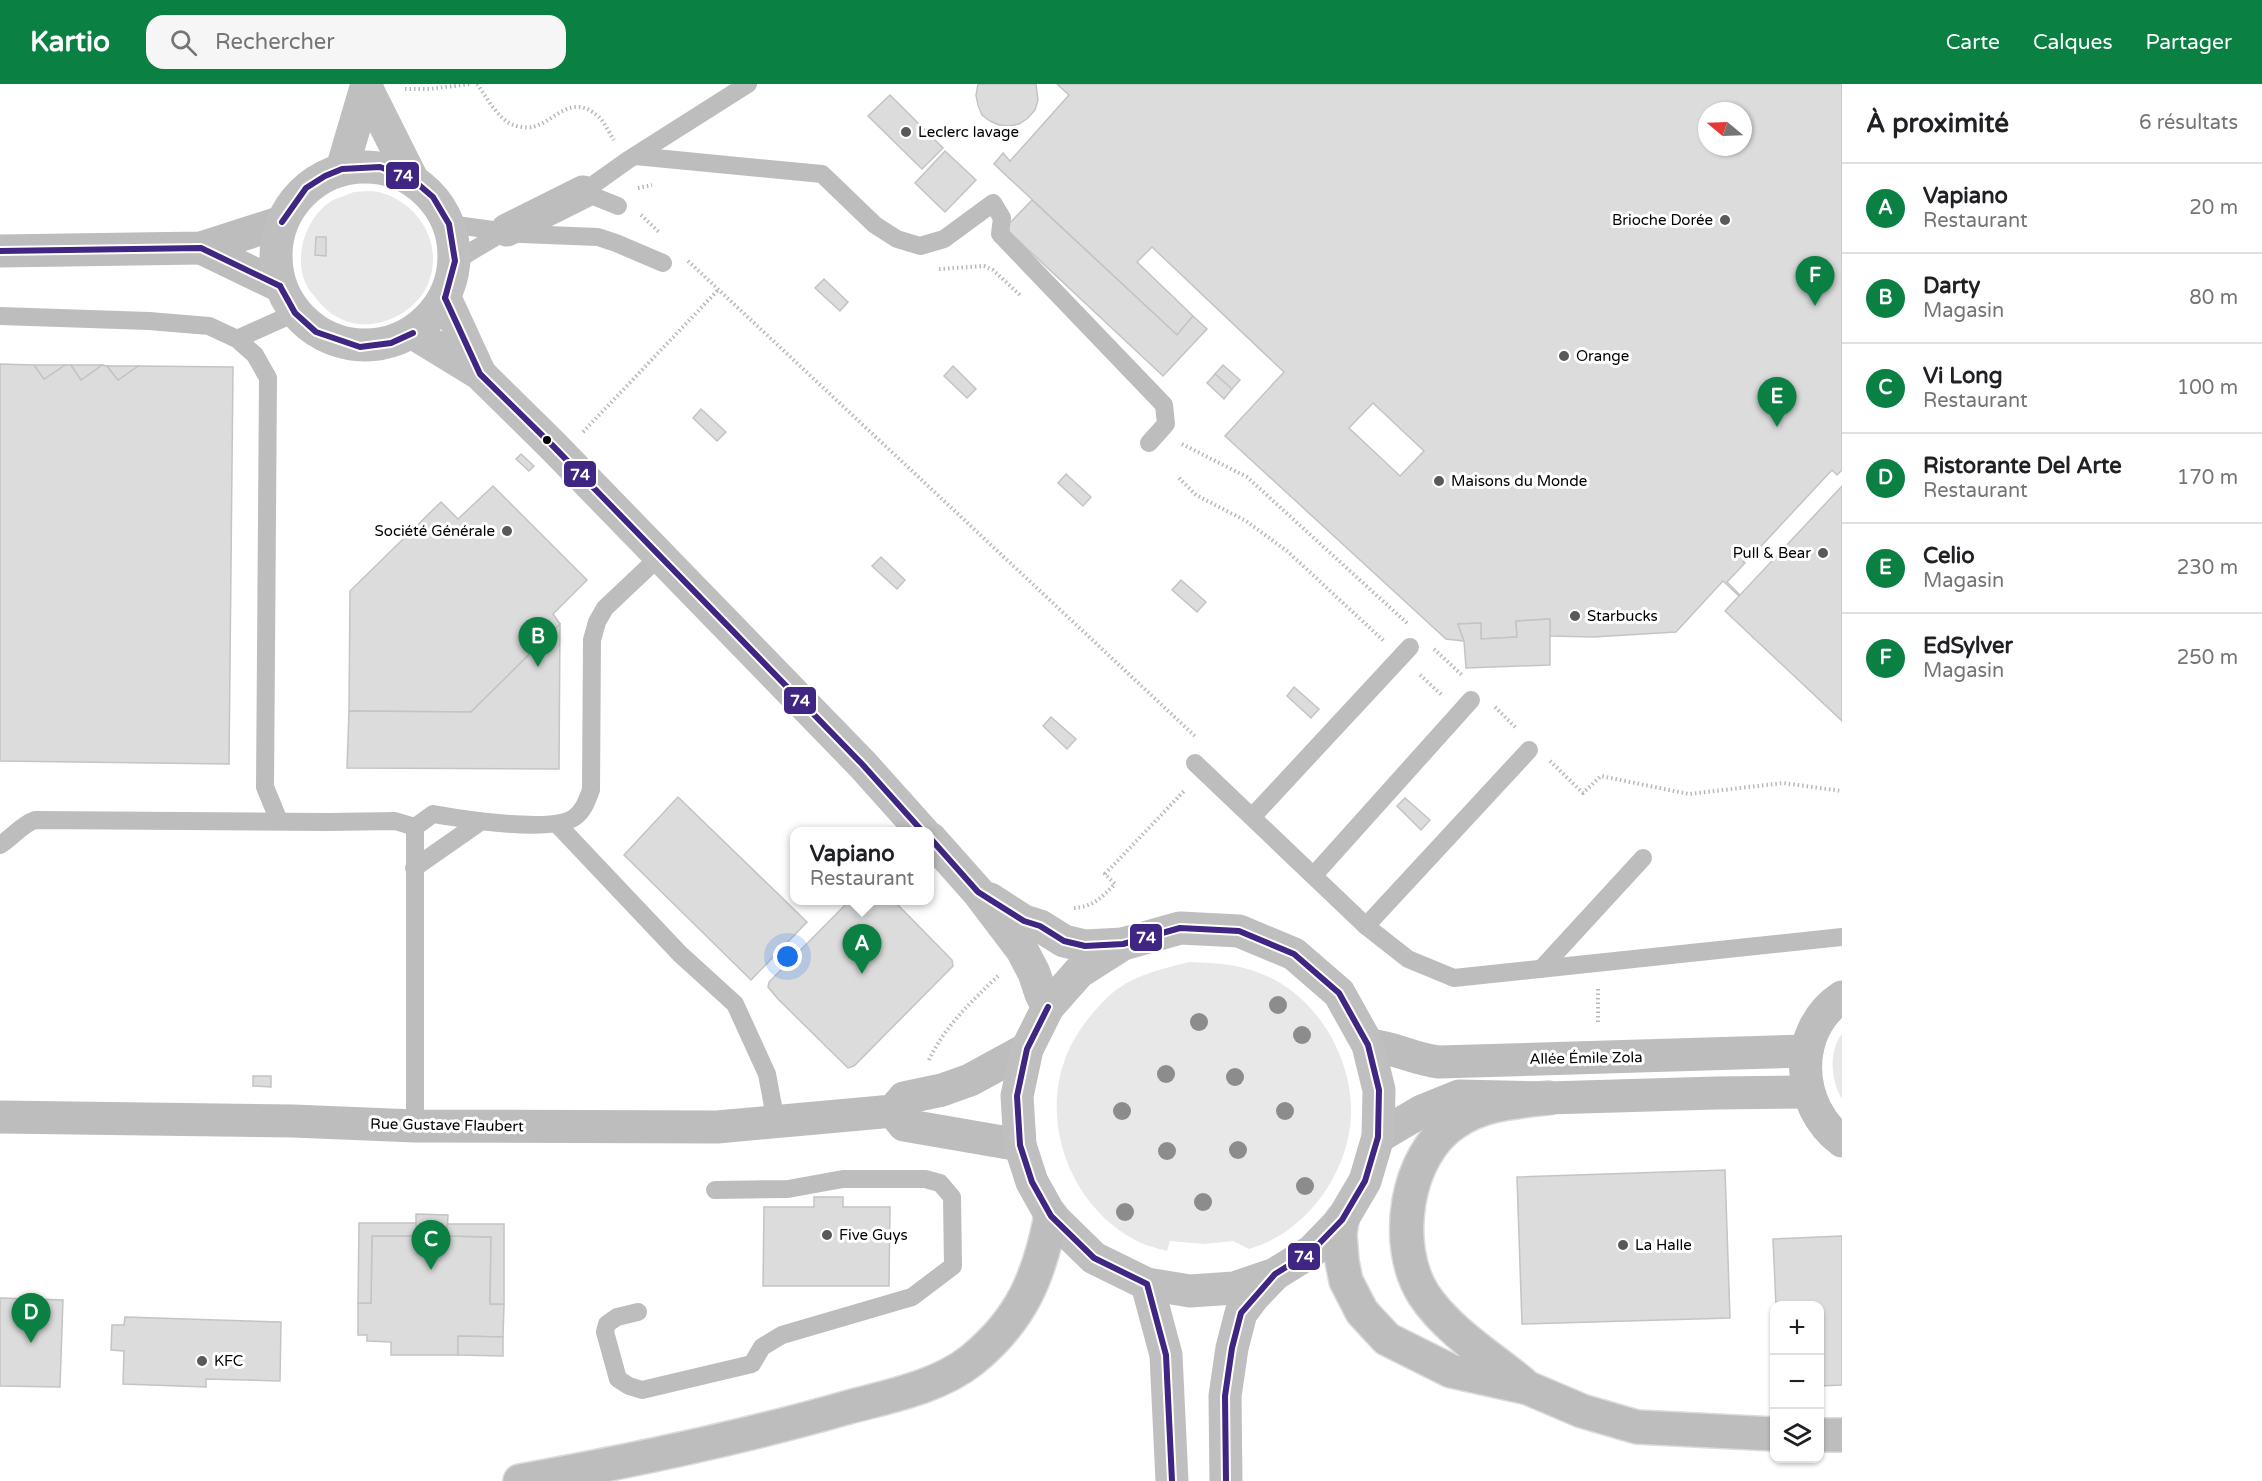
<!DOCTYPE html>
<html lang="fr">
<head>
<meta charset="utf-8">
<style>
	body { margin:0; font-family:"Varela Round",sans-serif; background:#f6f6f6; color:#202124 }
	.controls { position:absolute; right:18px; bottom:18px; display:grid; overflow:hidden; border-radius:12px; box-shadow:0 2px 4px #0004 }
	.controls button { width:54px; height:54px; display:grid; place-items:center; padding:0; border:0; border-bottom:2px solid #e0e0e0; background:#fff; color:#202124; font:30px sans-serif }
	.compass { position:absolute; left:1698px; top:18px; width:54px; height:54px; border-radius:50%; background:#fff; box-shadow:0 2px 4px #0004; rotate:289deg }
	.you { position:absolute; left:788px; top:873px; width:21px; height:21px; margin:-15px; border:4px solid #fff; border-radius:50%; background:#1a73e8; box-shadow:0 0 0 9px #1a73e833 }
	.badge { display:grid; place-items:center; width:39px; height:39px; border-radius:50%; background:#0b8043; color:#fff; font-size:20px; font-weight:700 }
	.pin { position:absolute; translate:-50% -50px; filter:drop-shadow(0 2px 3px #0008) }
	.pin::after { content:''; position:absolute; top:32px; width:21px; height:18px; background:inherit; clip-path:polygon(0 0,100% 0,50% 100%) }
	.popup { position:absolute; left:790px; top:743px; width:144px; height:78px; box-sizing:border-box; display:grid; place-content:center; border-radius:12px; background:#fff; filter:drop-shadow(0 2px 4px #0005); font-size:20px; white-space:nowrap; color:#757577 }
	.popup b { font-size:22px; color:#202124 }
	.popup::after { content:''; position:absolute; left:50%; top:100%; margin-left:-12px; border:12px solid transparent; border-top-color:#fff }
	.list { margin:0; padding:0; list-style:none }
	h2 { display:flex; justify-content:space-between; align-items:center; height:78px; margin:0; padding:0 24px; font-size:26px }
	h2 small { font-size:20px; font-weight:400; color:#757577 }
	.list li { display:grid; grid-template-columns:39px 1fr auto; gap:18px; align-items:center; box-sizing:border-box; height:90px; padding:0 24px; border-top:2px solid #e0e0e0 }
	.list b { display:block; font-size:22px; white-space:nowrap }
	.list p { margin:0; font-size:20px; white-space:nowrap; color:#757577 }
	.list em { font-size:20px; font-style:normal; color:#757577 }
	.icon { flex:none; width:33px; height:33px; fill:none; stroke:currentColor; stroke-width:2; stroke-linecap:round; stroke-linejoin:round }
	.map { position:relative; flex:none; width:1842px; height:1397px; overflow:hidden }
	header { display:flex; align-items:center; gap:36px; box-sizing:border-box; height:84px; padding:0 30px; background:#0b8043; color:#fff }
	header strong { font-size:28px }
	nav { display:flex; gap:33px; margin-inline-start:auto; font-size:21px }
	.search { width:420px; height:54px; background:#f6f6f6; display:flex; align-items:center; gap:15px; box-sizing:border-box; padding:0 21px; border-radius:18px; color:#757577; font-size:22px }
	main { display:flex }
	aside { flex:1; background:#fff }
	.map>svg:first-child { display:block }
	.green { fill:#e8e8e8; fill-rule:evenodd }
	.building { fill:#dcdcdc; stroke:#c4c4c4; stroke-width:1.5; fill-rule:evenodd }
	.lines { fill:none; stroke-linecap:round; stroke-linejoin:round }
	.highway-casing { stroke:#dbdbdb; stroke-width:36 }
	.path { stroke:#b8b8b8; stroke-width:4; stroke-dasharray:1.5 3; stroke-linecap:butt }
	.lane { stroke:#bdbdbd; stroke-width:18 }
	.street { stroke:#bdbdbd; stroke-width:33 }
	.secondary { stroke:#bfbfbf; stroke-width:33 }
	.highway { stroke:#bdbdbd; stroke-width:33 }
	.bus-1-casing { stroke:#fff; stroke-width:10 }
	.bus-1 { stroke:#3f2682; stroke-width:6 }
	.tree { fill:#8c8c8c }
	.poi-dot { fill:#595959; stroke:#fff; stroke-width:2 }
	.bus-dot { fill:#000; stroke:#fff; stroke-width:2 }
	.labels { text-anchor:middle; stroke-width:6; stroke-linejoin:round; paint-order:stroke }
	.poi-label { font-size:15px; fill:#000; stroke:#fff; text-anchor:start }
	.street-label { font-size:15px; fill:#000; stroke:#fff }
	.line-badge { stroke:#fff; stroke-width:2 }
	.badge-label { font-size:16px; text-anchor:middle; font-weight:bold; fill:#fff }
</style>
</head>
<body>
<header>
<strong>Kartio</strong>
<div class="search"><svg class="icon" aria-label="search" viewBox="0 0 24 24"><circle cx="10" cy="10" r="6"/><path d="M15 15l6 6"/></svg>Rechercher</div>
<nav><a>Carte</a><a>Calques</a><a>Partager</a></nav>
</header>
<main>
<div class="map">
<svg width="1842" height="1397" viewBox="0 0 1842 1397">
	<rect width="100%" height="100%" fill="#fff"/>
	<g class="green">
		<path d="M354 108C363 108 373 106 382 109 421 121 445 163 427 202 413 232 371 250 341 235 328 229 320 220 311 208 290 181 304 133 333 116 340 113 347 111 354 108ZM316 154H326L325 171H315Z"/>
		<path d="M1189 878C1218 879 1241 880 1269 893 1319 916 1353 976 1351 1031 1349 1089 1306 1149 1249 1165L1233 1157 1204 1160 1170 1157 1167 1167C1157 1164 1146 1162 1137 1157 1074 1125 1041 1045 1064 978 1072 953 1091 929 1110 911 1131 892 1161 885 1189 878Z"/>
		<path d="M1842 950V1015C1831 998 1828 967 1842 950Z"/>
	</g>
	<g class="building">
		<path d="M978 0H1036L1038 16 1035 26 1028 34 1019 40 1009 42 999 41 990 37 982 31 978 21 976 11Z"/>
		<path d="M1057 0H1842V386L1837 391 1832 386 1750 474 1748 472 1743 478 1745 479 1727 498 1740 511 1842 402V637L1725 527 1739 512 1723 497 1676 548 1593 553 1550 552V535L1516 537 1517 553 1481 555V539L1458 540 1464 557 1446 555 1225 352 1284 288 1152 163 1137 178 1193 232 1177 251 994 80 1003 69 1010 77 1069 11ZM1707 27H1743V63H1707ZM1373 319 1424 367 1400 392 1349 344Z"/>
		<path d="M890 11 943 64 922 85 868 32Z"/>
		<path d="M945 67 976 96 945 128 915 99Z"/>
		<path d="M1032 116 1177 251 1193 232 1207 245 1163 292 1005 144Z"/>
		<path d="M316 153H326V172L315 171Z"/>
		<path d="M824 195 848 218 840 227 815 204Z"/>
		<path d="M0 280 34 281 44 295 65 281H71L81 296 102 281 107 282 118 296 138 282 233 283 229 680 0 677Z"/>
		<path d="M34 281H65L44 295Z"/>
		<path d="M71 281H102L81 296Z"/>
		<path d="M1223 281 1240 296 1232 305 1215 290Z"/>
		<path d="M107 282H138L118 296Z"/>
		<path d="M953 282 976 305 967 314 944 292Z"/>
		<path d="M1215 290 1232 305 1224 315 1207 299Z"/>
		<path d="M701 325 726 348 717 357 693 334Z"/>
		<path d="M521 370 534 382 529 387 516 375Z"/>
		<path d="M1066 390 1091 413 1083 422 1058 399Z"/>
		<path d="M493 402 587 496 553 530 560 540 471 628 349 627 350 507 441 418 458 435Z"/>
		<path d="M881 473 905 496 897 505 872 482Z"/>
		<path d="M1181 496 1206 518 1197 528 1172 506Z"/>
		<path d="M1550 535V581L1466 584 1464 557 1458 540 1481 539V555L1517 553 1516 537Z"/>
		<path d="M560 540 559 685 347 684 349 627 471 628Z"/>
		<path d="M1294 603 1319 625 1311 634 1287 612Z"/>
		<path d="M1051 633 1076 655 1067 665 1043 642Z"/>
		<path d="M678 713 807 838 751 896 624 771Z"/>
		<path d="M1405 714 1430 736 1421 746 1397 722Z"/>
		<path d="M850 816H893L952 876 953 882 854 982 848 984 778 915 768 903 769 898Z"/>
		<path d="M253 992H271V1003L253 1002Z"/>
		<path d="M1725 1086 1730 1234 1522 1240 1517 1093Z"/>
		<path d="M814 1113H843V1123H890L889 1202H763L764 1123H814Z"/>
		<path d="M416 1130 448 1131 447 1152 491 1153 490 1220H504L503 1253 458 1252V1271H391V1258L367 1257V1251H358V1219H371L372 1152H416Z"/>
		<path d="M359 1139H416V1152H372L371 1219H358Z"/>
		<path d="M447 1140H504V1220H490L491 1153 447 1152Z"/>
		<path d="M1842 1152V1301L1820 1302V1222H1776L1773 1155Z"/>
		<path d="M0 1214 63 1216 60 1303 0 1302Z"/>
		<path d="M125 1233 281 1238 280 1297 206 1295V1303L123 1300 124 1267 111 1266 112 1241H124Z"/>
		<path d="M458 1252 503 1253V1272L458 1271Z"/>
	</g>
	<g class="lines">
		<g class="highway-casing">
			<g id="highway">
				<path d="M1342 1136 1340 1150 1342 1177 1346 1197 1362 1228 1387 1255 1451 1287 1528 1304 1582 1327 1637 1343 1774 1350"/>
				<path d="M1522 1299C1490 1273 1447 1246 1424 1211 1392 1162 1405 1070 1456 1038 1484 1019 1515 1018 1548 1014"/>
				<path d="M1820 1351H1842"/>
				<path d="M520 1397C631 1377 741 1354 849 1323 890 1312 938 1303 972 1276 1022 1235 1039 1193 1051 1132"/>
			</g>
		</g>
		<g class="path">
			<path d="M477 0C486 12 498 36 514 41 518 43 528 44 532 43 554 39 571 7 599 33 605 39 609 49 614 56"/>
			<path d="M405 5H429L470 0"/>
			<path d="M638 104 652 101"/>
			<path d="M641 131 659 148"/>
			<path d="M688 177 1197 654"/>
			<path d="M939 185 984 182 993 186 1020 211"/>
			<path d="M583 348 719 205"/>
			<path d="M1182 360 1247 393 1407 539"/>
			<path d="M1179 394 1196 411 1246 437 1287 467 1384 557"/>
			<path d="M1434 565 1463 592"/>
			<path d="M1420 591 1443 612"/>
			<path d="M1495 623 1517 645"/>
			<path d="M1550 677 1583 709 1601 692 1689 710 1783 699 1842 707"/>
			<path d="M1074 824C1093 823 1102 813 1115 800L1105 790 1185 706"/>
			<path d="M1598 905V940"/>
			<path d="M929 976C945 942 971 918 998 892"/>
		</g>
		<g class="lane">
			<path d="M635 72 822 90 875 141 897 155 920 162 944 155 993 119 1002 134 1000 150 1164 321 1166 340 1149 359"/>
			<path d="M583 108 628 76 748 0"/>
			<path d="M583 108 618 122"/>
			<path d="M449 140 522 150 598 153 616 159 663 179"/>
			<path d="M455 177 507 146"/>
			<path d="M0 232 149 237 209 242 237 255"/>
			<path d="M1195 679 1366 842 1408 875 1454 894 1842 853"/>
			<path d="M1253 732 1410 563"/>
			<path d="M279 737 265 703 268 294 255 271 237 255 295 229"/>
			<path d="M557 740 680 870 735 920 767 990 776 1038"/>
			<path d="M415 743 433 730C462 735 553 750 575 733 584 726 587 716 591 706L592 556 597 538 605 524 659 473"/>
			<path d="M0 761C12 754 22 740 35 736L329 738 395 737 415 743V1042"/>
			<path d="M414 784 480 738"/>
			<path d="M1314 791 1471 616"/>
			<path d="M1366 842 1529 666"/>
			<path d="M1541 885 1643 774"/>
			<path d="M638 1228 617 1233 607 1240 605 1248 618 1295 629 1302 642 1306 752 1280 762 1263 782 1251 912 1213 953 1182 952 1113 940 1099 925 1095H843L788 1105 715 1106"/>
		</g>
		<g class="street">
			<path d="M507 146 583 108"/>
			<path d="M201 164 280 202"/>
			<path d="M0 167 201 164 282 138"/>
			<path d="M1842 913C1791 947 1796 1023 1842 1057"/>
			<path d="M1368 961C1394 963 1413 975 1439 978L1807 967"/>
			<path d="M893 1027 904 1041 1020 1061"/>
			<path d="M0 1033 293 1037 415 1042 717 1043 893 1027 904 1014 942 1006 970 996 1027 965"/>
			<path d="M1378 1053 1422 1027 1459 1012 1548 1014 1716 1009 1808 1008"/>
		</g>
		<g class="secondary">
			<path d="M367 5 412 95"/>
			<circle cx="365" cy="172" r="89"/>
			<path d="M342 85 367 0"/>
			<path d="M445 214 480 290"/>
			<path d="M413 249 480 290 553 362 862 680 923 748"/>
			<path d="M930 754 978 808 1022 866 1034 889 1041 910 1048 923"/>
			<path d="M990 815 1024 837 1040 842 1064 857 1085 862 1123 860"/>
			<path d="M1147 1200 1166 1271 1172 1397"/>
			<path d="M1226 1397 1225 1312 1232 1264 1241 1229 1253 1213 1275 1190 1312 1167 1342 1136 1365 1097 1378 1053 1379 1006 1368 961 1339 909 1294 870 1239 847 1180 844 1123 860 1079 888 1048 923 1027 965 1017 1012 1020 1061 1032 1098 1051 1132 1094 1174 1147 1200 1190 1207 1234 1204 1275 1190"/>
		</g>
		<use href="#highway" class="highway"/>
		<g class="bus-1-casing">
			<g id="bus-1">
				<path d="M282 138 306 104 325 92 342 85 380 83 412 95 433 113 449 140 455 177 445 214"/>
				<path d="M0 167 201 164 280 202"/>
				<path d="M280 202 295 229 316 248 360 263 391 259 413 249"/>
				<path d="M445 214 480 290 553 362 862 680 923 748"/>
				<path d="M930 754 978 808 1024 837 1040 842 1064 857 1085 862 1123 860 1180 844 1239 847 1294 870 1339 909 1368 961 1379 1006 1378 1053 1365 1097 1342 1136 1312 1167 1275 1190 1241 1229 1232 1264 1225 1312 1226 1397"/>
				<path d="M1048 923 1027 965 1017 1012 1020 1061 1032 1098 1051 1132 1094 1174 1147 1200 1166 1271 1172 1397"/>
			</g>
		</g>
		<use href="#bus-1" class="bus-1"/>
	</g>
	<g class="tree">
		<circle cx="1278" cy="921" r="9"/>
		<circle cx="1199" cy="938" r="9"/>
		<circle cx="1302" cy="951" r="9"/>
		<circle cx="1166" cy="990" r="9"/>
		<circle cx="1235" cy="993" r="9"/>
		<circle cx="1122" cy="1027" r="9"/>
		<circle cx="1285" cy="1027" r="9"/>
		<circle cx="1238" cy="1066" r="9"/>
		<circle cx="1167" cy="1067" r="9"/>
		<circle cx="1305" cy="1102" r="9"/>
		<circle cx="1203" cy="1118" r="9"/>
		<circle cx="1125" cy="1128" r="9"/>
	</g>
	<g class="poi-dot">
		<circle cx="906" cy="48" r="6"/>
		<circle cx="1725" cy="136" r="6"/>
		<circle cx="1564" cy="272" r="6"/>
		<circle cx="1439" cy="397" r="6"/>
		<circle cx="507" cy="447" r="6"/>
		<circle cx="1823" cy="469" r="6"/>
		<circle cx="1575" cy="532" r="6"/>
		<circle cx="827" cy="1151" r="6"/>
		<circle cx="1623" cy="1161" r="6"/>
		<circle cx="202" cy="1277" r="6"/>
	</g>
	<circle class="bus-dot" cx="547" cy="356" r="5"/>
	<g class="labels">
		<g class="poi-label">
			<text x="918" y="53">Leclerc lavage</text>
			<text x="1713" y="141" text-anchor="end">Brioche Dorée</text>
			<text x="1576" y="277">Orange</text>
			<text x="1451" y="402">Maisons du Monde</text>
			<text x="495" y="452" text-anchor="end">Société Générale</text>
			<text x="1811" y="474" text-anchor="end">Pull &amp; Bear</text>
			<text x="1587" y="537">Starbucks</text>
			<text x="839" y="1156">Five Guys</text>
			<text x="1635" y="1166">La Halle</text>
			<text x="214" y="1282">KFC</text>
		</g>
		<g class="street-label">
			<text transform="translate(1586 974) rotate(-1)" y="5">Allée Émile Zola</text>
			<text transform="translate(447 1041) rotate(1)" y="5">Rue Gustave Flaubert</text>
		</g>
	</g>
	<g class="line-badge">
		<rect x="385" y="77" width="35" height="29" rx="6" fill="#3f2682"/>
		<rect x="563" y="376" width="34" height="28" rx="6" fill="#3f2682"/>
		<rect x="783" y="602" width="34" height="29" rx="6" fill="#3f2682"/>
		<rect x="1129" y="839" width="34" height="29" rx="6" fill="#3f2682"/>
		<rect x="1287" y="1158" width="34" height="29" rx="6" fill="#3f2682"/>
	</g>
	<g class="badge-label">
		<text x="403" y="97">74</text>
		<text x="580" y="396">74</text>
		<text x="800" y="622">74</text>
		<text x="1146" y="859">74</text>
		<text x="1304" y="1178">74</text>
	</g>
</svg>
<div class="controls">
<button>+</button>
<button>−</button>
<button><svg class="icon" aria-label="layers" viewBox="0 0 24 24"><path d="M12 4l9 5-9 5-9-5zM3 14l9 5 9-5"/></svg></button>
</div>
<svg class="compass" viewBox="-18 -18 36 36"><path d="M0-13l5 13h-10z" fill="#e53935"/><path d="M0 13l5-13h-10z" fill="#757577"/></svg>
<div class="you"></div>
<div class="pin badge" style="left:862px;top:890px">A</div>
<div class="popup"><b>Vapiano</b>Restaurant</div>
<div class="pin badge" style="left:538px;top:583px">B</div>
<div class="pin badge" style="left:431px;top:1186px">C</div>
<div class="pin badge" style="left:31px;top:1259px">D</div>
<div class="pin badge" style="left:1777px;top:343px">E</div>
<div class="pin badge" style="left:1815px;top:222px">F</div>
</div>
<aside>
<h2>À proximité<small>6 résultats</small></h2>
<ul class="list">
<li><span class="badge">A</span><div><b>Vapiano</b><p>Restaurant</p></div><em>20 m</em></li>
<li><span class="badge">B</span><div><b>Darty</b><p>Magasin</p></div><em>80 m</em></li>
<li><span class="badge">C</span><div><b>Vi Long</b><p>Restaurant</p></div><em>100 m</em></li>
<li><span class="badge">D</span><div><b>Ristorante Del Arte</b><p>Restaurant</p></div><em>170 m</em></li>
<li><span class="badge">E</span><div><b>Celio</b><p>Magasin</p></div><em>230 m</em></li>
<li><span class="badge">F</span><div><b>EdSylver</b><p>Magasin</p></div><em>250 m</em></li>
</ul>
</aside>
</main>
</body>
</html>
